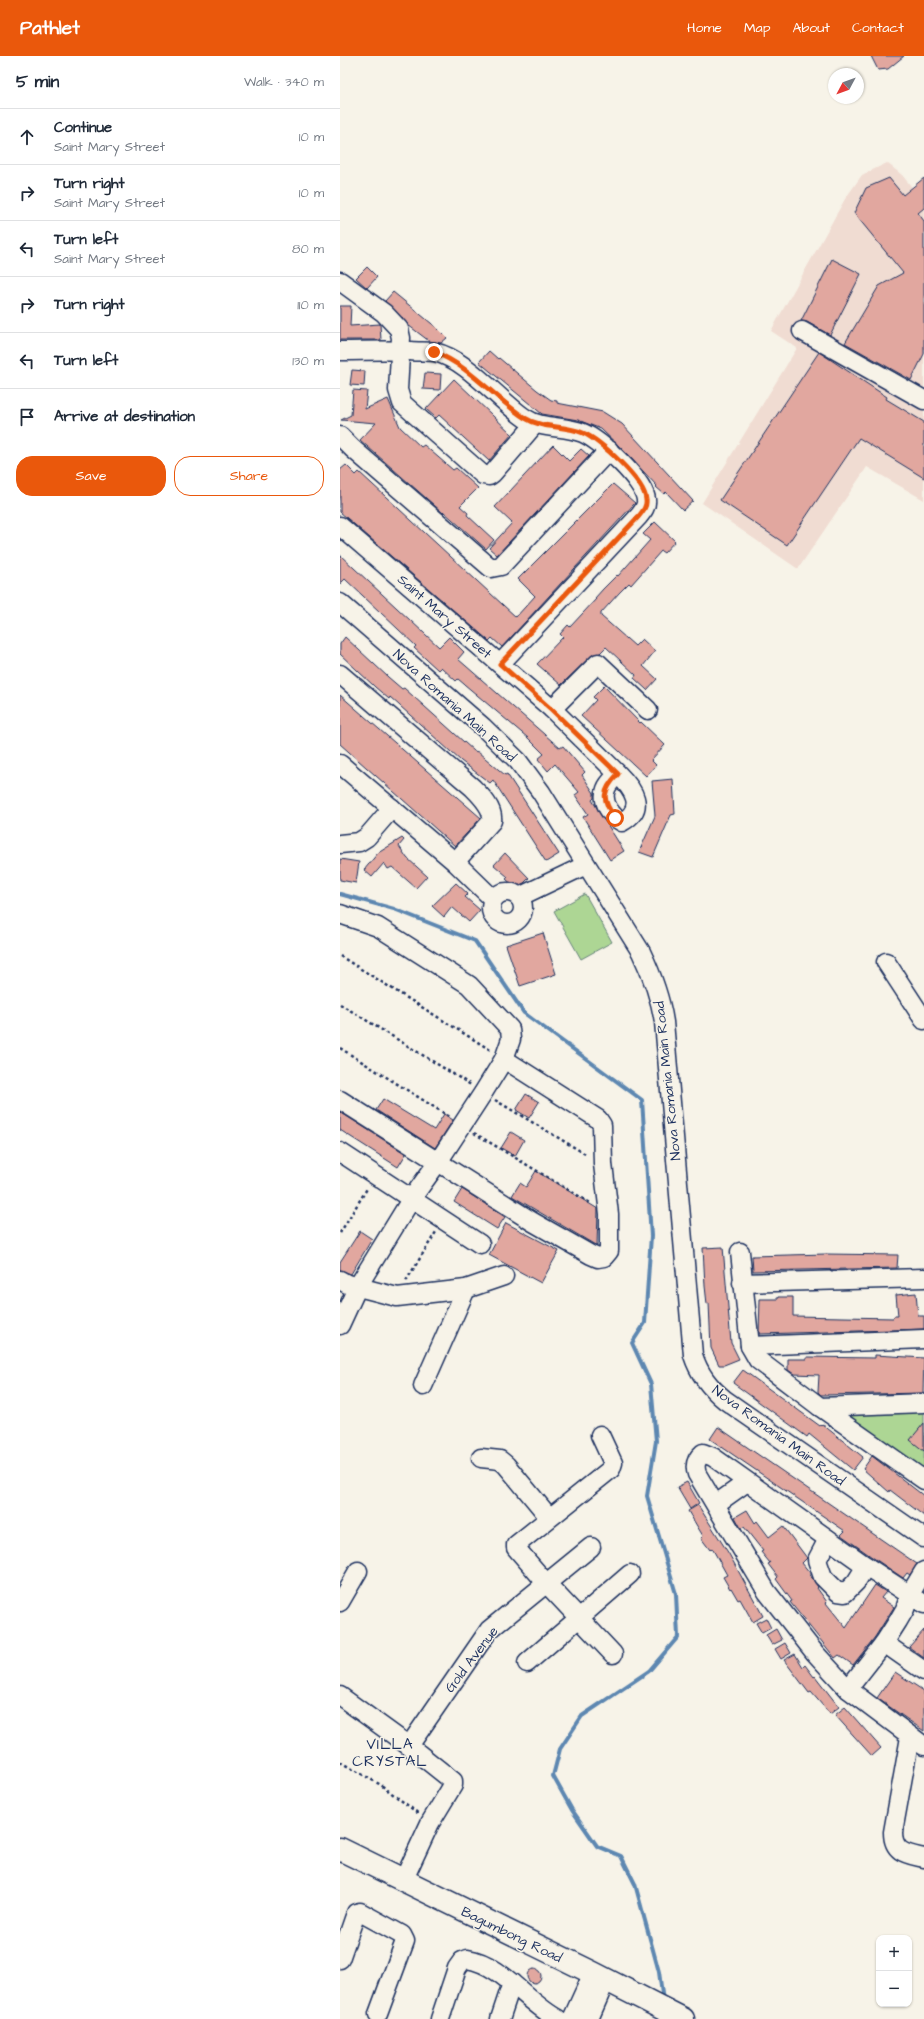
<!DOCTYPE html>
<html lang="en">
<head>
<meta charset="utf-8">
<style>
	body { margin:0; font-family:"Architects Daughter",sans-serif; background:#f2f2f3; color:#1f2937 }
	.controls { position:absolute; right:12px; bottom:12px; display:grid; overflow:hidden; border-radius:8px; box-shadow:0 1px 3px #0004 }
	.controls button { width:36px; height:36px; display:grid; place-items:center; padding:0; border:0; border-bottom:1px solid #e0e1e3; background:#fff; color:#1f2937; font:20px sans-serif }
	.compass { position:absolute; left:488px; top:12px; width:36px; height:36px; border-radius:50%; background:#fff; box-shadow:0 1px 3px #0004; rotate:229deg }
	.stop { position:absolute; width:12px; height:12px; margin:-9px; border:3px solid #ea580c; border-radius:50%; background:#fff }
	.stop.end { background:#ea580c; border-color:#fff; box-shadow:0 1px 4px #0008 }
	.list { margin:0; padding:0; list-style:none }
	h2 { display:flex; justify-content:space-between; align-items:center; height:52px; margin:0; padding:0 16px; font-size:17px }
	h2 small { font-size:13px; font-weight:400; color:#747a83 }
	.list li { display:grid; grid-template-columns:26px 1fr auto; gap:12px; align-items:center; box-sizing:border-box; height:56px; padding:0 16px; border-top:1px solid #e0e1e3 }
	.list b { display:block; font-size:15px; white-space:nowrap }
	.list p { margin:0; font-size:13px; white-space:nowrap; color:#747a83 }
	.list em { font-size:13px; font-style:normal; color:#747a83 }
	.actions { display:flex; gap:8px; padding:12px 16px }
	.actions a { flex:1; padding:9px 0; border:1px solid #ea580c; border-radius:16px; text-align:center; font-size:14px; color:#ea580c }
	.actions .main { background:#ea580c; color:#fff }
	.icon { flex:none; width:22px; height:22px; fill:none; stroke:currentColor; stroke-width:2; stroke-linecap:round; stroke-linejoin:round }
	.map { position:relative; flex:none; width:584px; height:1963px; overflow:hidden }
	header { display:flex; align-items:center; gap:24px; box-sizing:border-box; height:56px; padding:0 20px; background:#ea580c; color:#fff }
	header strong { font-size:19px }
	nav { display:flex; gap:22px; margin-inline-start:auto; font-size:14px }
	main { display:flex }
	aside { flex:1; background:#fff }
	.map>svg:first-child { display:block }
	.built { fill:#f0dcd2 }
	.green { fill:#add694; stroke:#648279 }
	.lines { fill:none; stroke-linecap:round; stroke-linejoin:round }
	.stream { stroke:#5d87b1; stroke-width:4 }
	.building { fill:#e1a79f; stroke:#1b2f5e }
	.minor-casing { stroke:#1b2f5e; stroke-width:21 }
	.major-casing { stroke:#1b2f5e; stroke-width:25 }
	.path { stroke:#1b2f5e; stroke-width:2.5; stroke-dasharray:3 3; stroke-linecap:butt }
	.minor { stroke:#f7f3e8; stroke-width:18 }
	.major { stroke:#f7f3e8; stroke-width:22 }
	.route { stroke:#ea580c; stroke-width:5 }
	.labels { text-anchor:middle; stroke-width:3; stroke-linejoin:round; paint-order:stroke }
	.street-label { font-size:14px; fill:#1b2f5e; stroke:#f7f3e8 }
	.neighbourhood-label { font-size:15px; letter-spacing:1px; fill:#1b2f5e; stroke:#f7f3e8 }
</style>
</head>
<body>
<header>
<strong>Pathlet</strong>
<nav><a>Home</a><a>Map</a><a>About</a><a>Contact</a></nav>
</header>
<main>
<aside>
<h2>5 min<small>Walk · 340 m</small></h2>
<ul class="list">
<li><svg class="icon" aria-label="ahead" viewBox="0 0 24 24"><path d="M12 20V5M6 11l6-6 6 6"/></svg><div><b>Continue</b><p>Saint Mary Street</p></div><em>10 m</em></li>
<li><svg class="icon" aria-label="right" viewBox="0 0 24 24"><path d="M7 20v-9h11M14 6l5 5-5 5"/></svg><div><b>Turn right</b><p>Saint Mary Street</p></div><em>10 m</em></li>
<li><svg class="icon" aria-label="left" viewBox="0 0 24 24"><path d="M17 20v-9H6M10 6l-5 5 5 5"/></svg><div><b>Turn left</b><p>Saint Mary Street</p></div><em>80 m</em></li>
<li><svg class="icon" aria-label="right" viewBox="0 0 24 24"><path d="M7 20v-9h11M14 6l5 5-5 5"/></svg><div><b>Turn right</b></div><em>110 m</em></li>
<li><svg class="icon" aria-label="left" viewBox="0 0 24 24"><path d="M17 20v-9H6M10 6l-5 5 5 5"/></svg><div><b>Turn left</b></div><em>130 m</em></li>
<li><svg class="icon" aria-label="arrive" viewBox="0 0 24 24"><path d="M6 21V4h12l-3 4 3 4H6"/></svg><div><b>Arrive at destination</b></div></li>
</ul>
<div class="actions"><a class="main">Save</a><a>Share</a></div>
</aside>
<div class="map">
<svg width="584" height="1963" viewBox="0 0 584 1963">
	<rect width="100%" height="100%" fill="#f7f3e8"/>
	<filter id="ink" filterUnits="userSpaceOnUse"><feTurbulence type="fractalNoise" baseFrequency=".025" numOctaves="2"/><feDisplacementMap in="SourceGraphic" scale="8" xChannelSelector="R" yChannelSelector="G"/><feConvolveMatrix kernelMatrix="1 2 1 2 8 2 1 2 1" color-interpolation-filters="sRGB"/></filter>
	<g filter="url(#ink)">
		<path class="built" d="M547 107 562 119 584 146V444L527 411 458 513 362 447 457 292 431 275 505 143 522 119Z"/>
		<g class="green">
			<path d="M245 838 272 886 241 903 214 855Z"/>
			<path d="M584 1353V1417L499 1356Z"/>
		</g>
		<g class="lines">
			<path class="stream" d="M0 838 54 853 135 885 184 957 302 1044 311 1180 305 1267 292 1287 311 1328 316 1385 307 1440 336 1538 338 1581 309 1615 242 1660 220 1693 213 1720 232 1754 257 1790 281 1800 295 1828 319 1916 323 1945"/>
		</g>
		<g class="building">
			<path d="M531 0H564L548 13 538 14Z"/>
			<path d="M549 122 563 139 584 122V152L578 157 584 165V298L571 324 505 287 539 230 563 217 514 157 526 132Z"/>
			<path d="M492 203 521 218 490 279 467 266 461 265Z"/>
			<path d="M27 211 37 221 27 232 16 222Z"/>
			<path d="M53 236 97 272 107 282 101 287 89 285 68 269 45 245Z"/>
			<path d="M0 250H11L10 270 40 268 41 284H0Z"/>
			<path d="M149 295 158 303 159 302 197 334 211 344 217 345V347L263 356 282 368 353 445 343 454 326 436 324 438 316 431 317 430 288 399 261 373 238 364 202 358 139 306Z"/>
			<path d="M479 296 547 341 546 343 584 366V422L519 382 447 489 380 444Z"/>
			<path d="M12 314 25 315 24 330 10 329Z"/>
			<path d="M85 317 101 318 100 334 83 333Z"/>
			<path d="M114 323 172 378 149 405 99 359 96 362 86 353Z"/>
			<path d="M13 334 27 335 25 353 48 343 60 371 81 391 84 389 113 414 116 412 138 432 120 450 128 457 127 459 154 484 146 493 104 456 103 457 20 384 36 367 1 364 11 359Z"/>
			<path d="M213 389 229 405 241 393 249 400 157 499 149 492 172 467 155 451Z"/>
			<path d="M6 409 16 419 19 416 176 561 195 540 178 523 273 428 295 447 162 591 152 582 149 585 0 456V414Z"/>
			<path d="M315 466 335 485 324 497 321 495 291 529 289 527 279 537 261 557V560L295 590 302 583 315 595 303 610 317 623 307 634 294 622 296 619 266 591 260 597 251 600 221 629 197 608 223 581 220 578 228 569 230 571 256 543 255 542 263 533 277 519 278 520 310 484 303 478Z"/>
			<path d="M0 499 99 591 109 581 124 596 118 603 220 692 223 690 245 716 242 719 254 737V742L252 744 284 795 270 804 243 761 248 758 235 739 239 736 215 708 208 715 198 703 204 698 188 682 118 623 116 625 101 611 98 614 74 592 76 590 5 523 0 528Z"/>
			<path d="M5 581 48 621 62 633 64 632 134 695 138 696 165 719 167 718 219 798 206 806 153 724 150 727 121 705 50 641 49 643 35 631 0 598V588Z"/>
			<path d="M264 630 300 667 301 666 325 689 311 704 316 709 306 720 241 660 256 644 253 641Z"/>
			<path d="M0 639 141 762 115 790 0 688Z"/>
			<path d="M333 723 335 758 331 759 313 801 299 796 315 760 312 725Z"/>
			<path d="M62 782 64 784 59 790 67 802 87 820 76 832 52 811 48 813 44 807 32 821 24 814 38 797Z"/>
			<path d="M165 797 189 822 184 827 175 831 166 823 168 821 154 809Z"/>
			<path d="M0 803 19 806 16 827 0 824Z"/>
			<path d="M116 827 128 838 125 841 140 854 129 866 112 851 104 861 92 850Z"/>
			<path d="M203 877 216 918 180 930 166 889Z"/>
			<path d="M186 1038 199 1046 189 1062 176 1054Z"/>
			<path d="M43 1043 94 1074 104 1058 113 1064 95 1092 36 1054Z"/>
			<path d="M0 1056 66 1098 58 1111 0 1074Z"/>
			<path d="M171 1076 184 1084 175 1100 161 1092Z"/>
			<path d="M196 1115 258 1153 257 1190 172 1140 180 1127 186 1131Z"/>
			<path d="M122 1133 165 1161 157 1173 114 1146Z"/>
			<path d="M166 1167 219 1195 201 1227 149 1199Z"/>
			<path d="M20 1175 32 1183 11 1218 0 1214V1206Z"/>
			<path d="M383 1191 391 1287 399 1303 384 1309H379L371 1292 369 1247 367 1248 365 1230 363 1192Z"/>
			<path d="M486 1198 558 1199 557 1212 413 1215 412 1200Z"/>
			<path d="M576 1237 578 1260H584V1273L419 1278 420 1243H438V1241H453V1260L553 1262 554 1260H558L556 1239Z"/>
			<path d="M535 1299 584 1302 583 1337 481 1339 478 1336 479 1319 454 1318 448 1314V1303H467V1301L535 1302Z"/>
			<path d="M403 1314 480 1370 482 1368 523 1401 513 1414 469 1378 467 1381 393 1327Z"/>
			<path d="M584 1367V1395L570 1384Z"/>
			<path d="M378 1371 577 1508 570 1519 567 1517 563 1522 532 1501 501 1479 505 1475 370 1383Z"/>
			<path d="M532 1400 584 1440V1460L550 1434 549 1436 523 1413Z"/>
			<path d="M347 1426 359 1447 350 1453 337 1431Z"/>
			<path d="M358 1449 389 1498 423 1560 413 1566 400 1543 398 1544 391 1532 390 1533 383 1521 387 1519 372 1492 370 1494 361 1482 363 1480 348 1455Z"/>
			<path d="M407 1454 415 1467 417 1465 429 1481 443 1470 467 1502 462 1507 470 1517V1519L478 1531 477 1532 487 1546 486 1547 506 1572 535 1529 546 1536 541 1542 554 1551 535 1581 513 1609 499 1599 495 1602 450 1546 452 1545 436 1523 438 1521 428 1508 430 1507 421 1496 423 1495 404 1471 401 1472 395 1461Z"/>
			<path d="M426 1562 431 1572 422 1577 416 1567Z"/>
			<path d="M436 1573 442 1584 432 1589 426 1579Z"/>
			<path d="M584 1574V1602L569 1591Z"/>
			<path d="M445 1587 451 1597 441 1603 435 1593Z"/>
			<path d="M455 1598 463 1611 465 1609 474 1621 475 1620 499 1651 490 1658 471 1636 469 1637 444 1604Z"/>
			<path d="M555 1616 584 1635V1675L537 1642Z"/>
			<path d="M505 1651 541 1692 532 1700 495 1659Z"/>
			<circle cx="194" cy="1920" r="7"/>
		</g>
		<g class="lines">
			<g class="minor-casing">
				<g id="minor">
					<path d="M0 225 44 257 59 273 61 282 58 334 62 347 143 419 149 420 153 417 195 368"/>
					<path d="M462 275 584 344"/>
					<path d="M0 295C23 295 46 294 70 295 78 296 87 295 94 296 127 303 157 343 185 362 202 374 224 369 243 377 260 384 305 425 306 444 307 450 303 455 299 460L160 608"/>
					<path d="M0 380 13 393 151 512 161 510 269 394"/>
					<path d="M0 470 212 653 278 718C293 733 307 752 282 766 271 760 261 746 266 733 268 727 274 722 278 718"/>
					<path d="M0 547 143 671 178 705 201 736 301 896C312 919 320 940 324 966L353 1299C359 1318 369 1331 385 1344L584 1482"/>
					<path d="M0 618 132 731C140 739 154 752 152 765L115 806 0 708"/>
					<path d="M212 653 258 607 308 654"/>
					<path d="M0 788 19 786 27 781 52 752"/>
					<path d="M115 806 153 843"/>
					<circle cx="167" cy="852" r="16"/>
					<path d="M179 841 246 809"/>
					<path d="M0 858 38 871 129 929 170 973 171 983 164 1003 143 1037 98 1106 72 1142 18 1230 0 1269"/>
					<path d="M546 906 584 964"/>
					<path d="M0 1044 193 1166 251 1199 258 1202 264 1201 269 1195V1158L263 1108 262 1069 258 1063 164 1003"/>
					<path d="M0 1096 140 1188"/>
					<path d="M400 1196 410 1290 418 1304 480 1351 584 1424"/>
					<path d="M0 1224 7 1228 57 1241 126 1233 164 1220"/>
					<path d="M402 1227 584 1222"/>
					<path d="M410 1290 584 1283"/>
					<path d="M83 1330 126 1233"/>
					<path d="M480 1351 584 1347"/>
					<path d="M260 1379 273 1407 271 1413 176 1489V1492L207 1528 273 1598"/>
					<path d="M141 1402 160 1404 166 1409 209 1461"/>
					<path d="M376 1448 407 1426"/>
					<path d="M488 1483 477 1504 483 1521 498 1536 505 1537 516 1526 526 1510"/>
					<path d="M0 1546 18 1515"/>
					<path d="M584 1548 526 1510 373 1401 363 1397C356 1403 354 1409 357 1418L427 1536 475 1597 508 1633 584 1690"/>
					<path d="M544 1587 584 1615"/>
					<path d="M187 1607 290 1518"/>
					<path d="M508 1633 544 1587 558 1565 565 1553 570 1538 584 1515"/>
					<path d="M0 1640 69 1690 113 1725V1729L90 1767 63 1825"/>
					<path d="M570 1681 553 1776C553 1797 567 1798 584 1802"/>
					<path d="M69 1690 149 1574 251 1491"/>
					<path d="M0 1903 16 1857 20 1856 62 1879 65 1885 38 1958"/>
					<path d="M100 1963 117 1912 122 1905 127 1903C162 1908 187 1947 218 1963"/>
					<path d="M160 1963 172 1927"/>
					<path d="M232 1963 253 1917"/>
					<path d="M249 1963 266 1924"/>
				</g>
			</g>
			<g class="major-casing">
				<path id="major" d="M0 1793 253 1917 343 1963"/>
			</g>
			<g class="path">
				<path d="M0 900 152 995"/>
				<path d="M0 948 131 1029"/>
				<path d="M0 992 110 1061"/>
				<path d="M155 1044 247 1099"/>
				<path d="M134 1077 252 1148"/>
				<path d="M0 1177 28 1131"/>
				<path d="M66 1225 96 1176"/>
				<path d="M0 1706 41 1729 79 1758"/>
			</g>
			<use href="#minor" class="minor"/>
			<use href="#major" class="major"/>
		</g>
	</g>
	<g class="lines" filter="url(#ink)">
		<path class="route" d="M94 296C130 310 153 341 185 362 202 373 224 369 243 377 260 384 305 425 306 444 307 450 303 455 299 460L160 608 212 654 278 718C262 735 261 743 275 762"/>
	</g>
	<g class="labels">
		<g class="street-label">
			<text transform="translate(105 560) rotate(41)" y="5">Saint Mary Street</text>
			<text transform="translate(115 649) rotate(42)" y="5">Nova Romania Main Road</text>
			<text transform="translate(327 1025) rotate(-96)" y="5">Nova Romania Main Road</text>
			<text transform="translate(439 1379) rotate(36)" y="5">Nova Romania Main Road</text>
			<text transform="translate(131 1603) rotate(-53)" y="5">Gold Avenue</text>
			<text transform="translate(172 1878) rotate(26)" y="5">Bagumbong Road</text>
		</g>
		<g class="neighbourhood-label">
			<text x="50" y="1693">VILLA<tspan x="50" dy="17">CRYSTAL</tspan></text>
		</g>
	</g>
</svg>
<div class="controls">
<button>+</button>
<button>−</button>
</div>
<svg class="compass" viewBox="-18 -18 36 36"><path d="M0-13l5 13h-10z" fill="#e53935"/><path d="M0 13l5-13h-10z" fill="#747a83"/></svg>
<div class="stop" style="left:275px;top:762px"></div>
<div class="stop end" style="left:94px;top:296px"></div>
</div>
</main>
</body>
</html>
